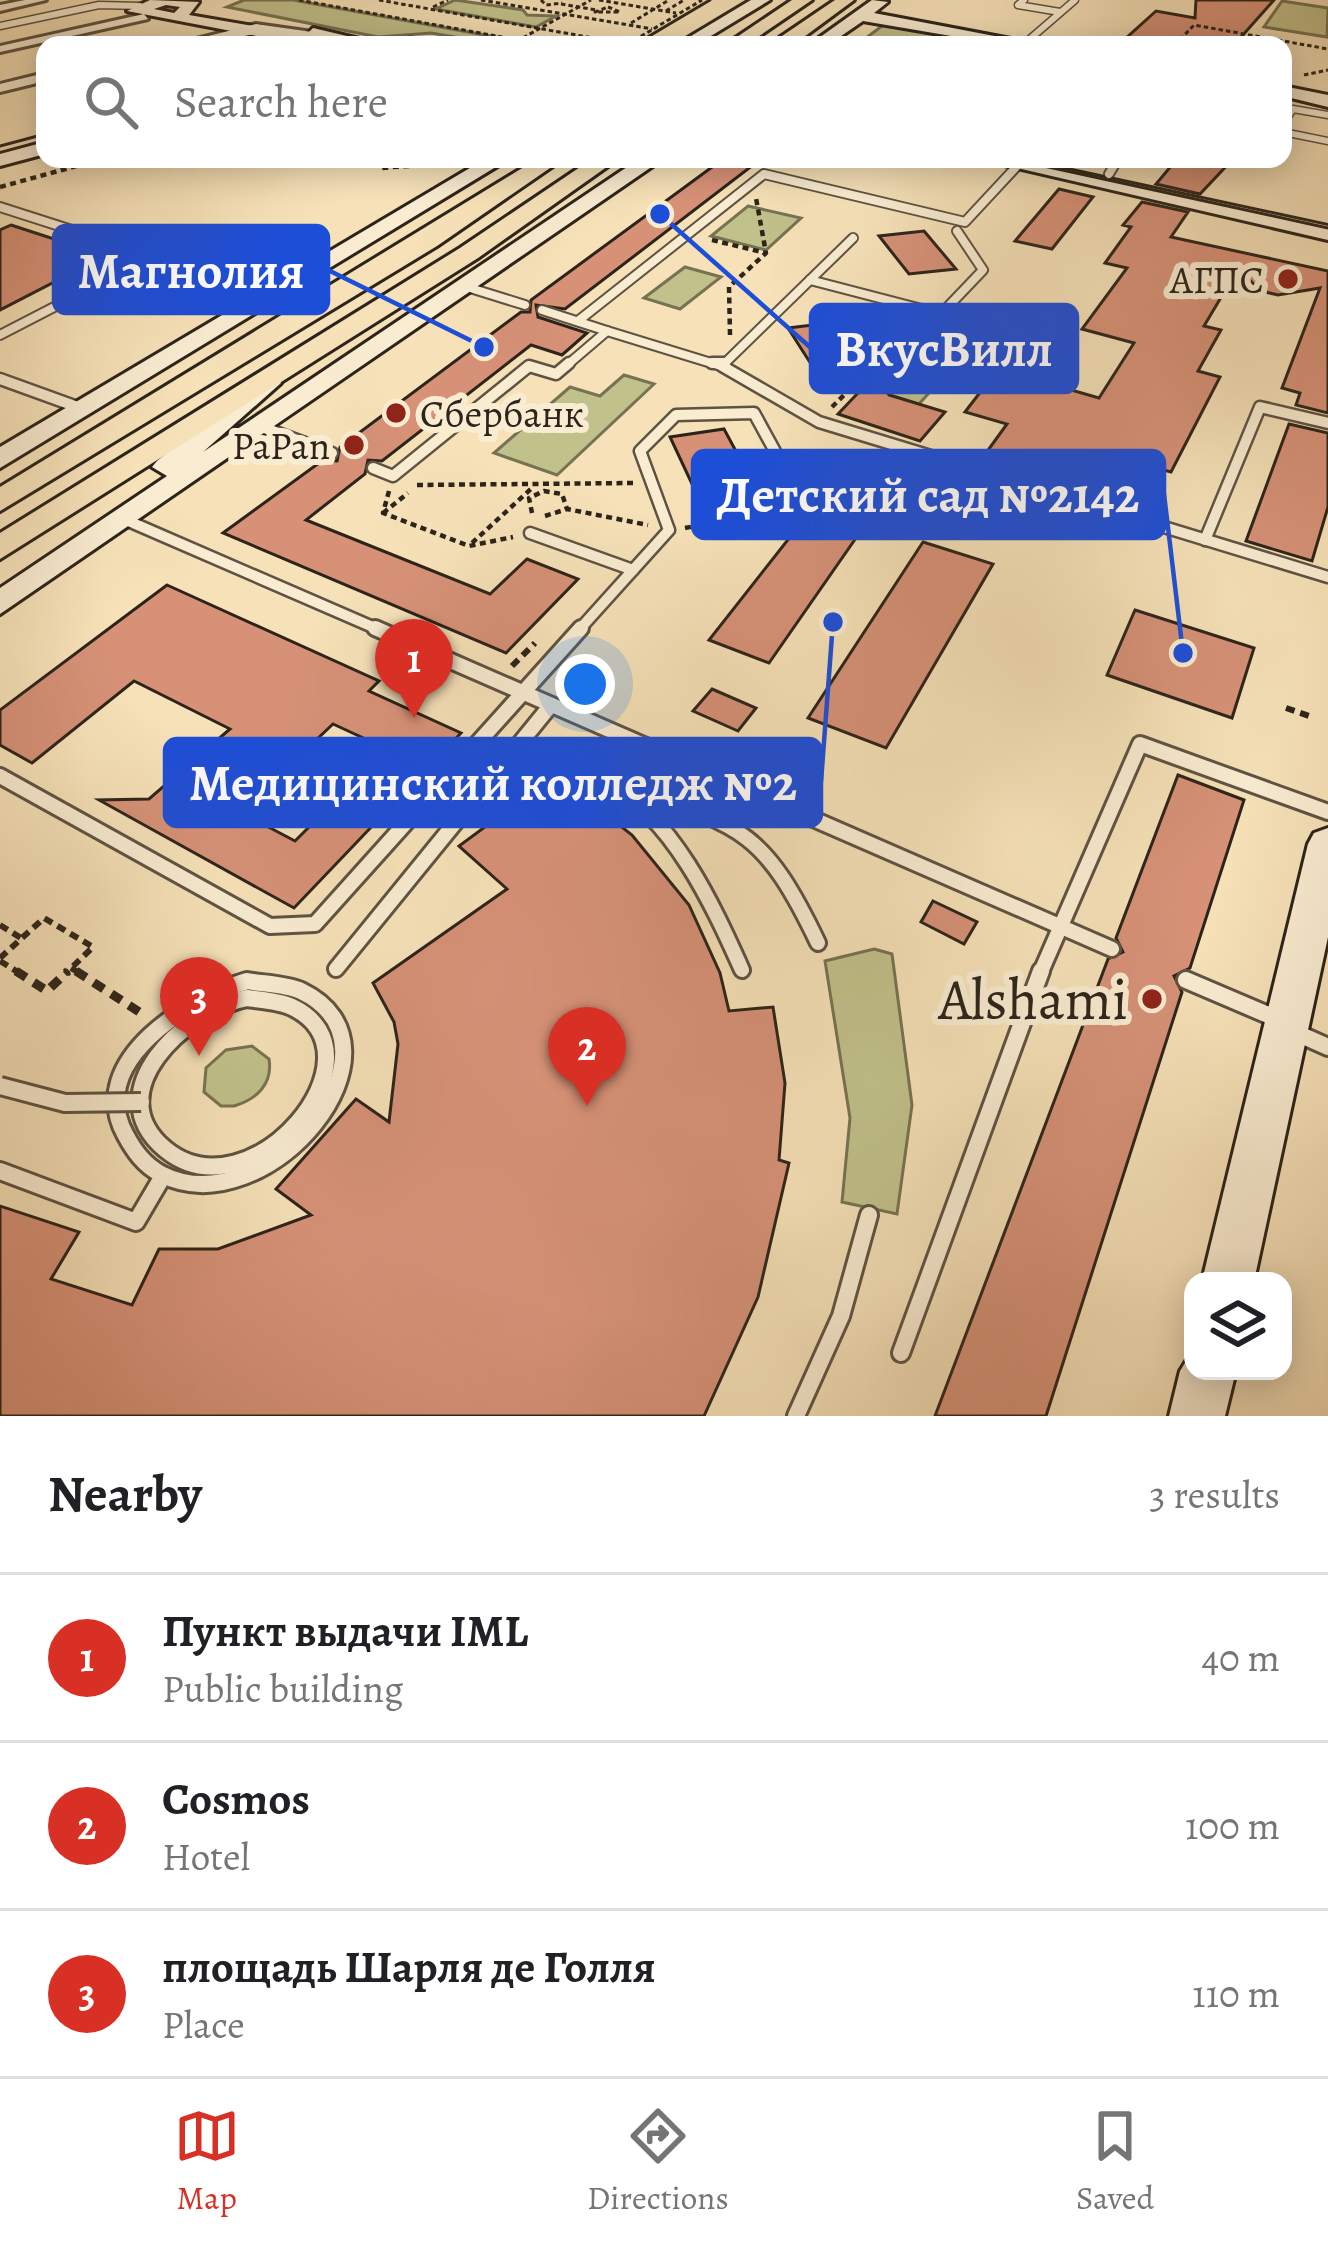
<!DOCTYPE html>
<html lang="en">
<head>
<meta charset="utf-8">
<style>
	body { margin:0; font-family:Alegreya,serif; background:#f6f6f6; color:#202124 }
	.controls { position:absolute; right:36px; bottom:36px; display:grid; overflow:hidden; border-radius:24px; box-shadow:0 6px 30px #0003 }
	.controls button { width:108px; height:108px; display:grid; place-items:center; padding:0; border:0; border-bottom:3px solid #e0e0e0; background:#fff; color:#202124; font:60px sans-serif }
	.you { position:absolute; left:585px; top:684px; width:42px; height:42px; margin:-30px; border:9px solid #fff; border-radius:50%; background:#1a73e8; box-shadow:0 0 0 18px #1a73e833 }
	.badge { display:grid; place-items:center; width:78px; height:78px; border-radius:50%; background:#d93025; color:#fff; font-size:39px; font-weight:700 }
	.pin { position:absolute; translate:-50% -99px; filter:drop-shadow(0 3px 6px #0008) }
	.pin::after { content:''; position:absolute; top:63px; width:42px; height:36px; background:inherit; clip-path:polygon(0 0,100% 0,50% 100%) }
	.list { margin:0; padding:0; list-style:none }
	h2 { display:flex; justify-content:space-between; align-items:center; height:156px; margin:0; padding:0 48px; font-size:51px }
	h2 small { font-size:39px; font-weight:400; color:#757577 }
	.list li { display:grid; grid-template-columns:78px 1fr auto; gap:36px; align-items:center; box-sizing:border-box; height:168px; padding:0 48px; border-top:3px solid #e0e0e0 }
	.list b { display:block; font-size:45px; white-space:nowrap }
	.list p { margin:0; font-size:39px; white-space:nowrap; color:#757577 }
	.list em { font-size:39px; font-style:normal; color:#757577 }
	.icon { flex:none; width:66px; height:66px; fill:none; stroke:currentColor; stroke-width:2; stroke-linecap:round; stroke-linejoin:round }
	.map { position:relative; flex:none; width:1328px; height:1416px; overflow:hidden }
	.search { position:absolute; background:#fff; box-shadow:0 6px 30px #0003; left:36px; right:36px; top:36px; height:132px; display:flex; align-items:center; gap:30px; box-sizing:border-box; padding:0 42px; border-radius:24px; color:#757577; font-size:45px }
	.sheet { height:660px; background:#fff }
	nav { display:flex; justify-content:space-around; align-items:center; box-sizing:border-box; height:168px; border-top:3px solid #e0e0e0; background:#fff; font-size:33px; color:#757577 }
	nav a { display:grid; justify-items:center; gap:6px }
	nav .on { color:#d93025 }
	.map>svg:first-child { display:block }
	.green { fill:#c1c18b; stroke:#767252; stroke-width:3 }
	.building { fill:#d69177; stroke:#2c241a; stroke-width:3; fill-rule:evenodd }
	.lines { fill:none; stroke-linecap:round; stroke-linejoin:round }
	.lane-far4-casing { stroke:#5e5342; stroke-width:9 }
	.lane-far3-casing { stroke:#5e5342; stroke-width:12 }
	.lane-far2-casing { stroke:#5e5342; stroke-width:15 }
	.lane-far1-casing { stroke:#5e5342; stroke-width:20 }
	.lane-casing { stroke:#5e5342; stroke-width:22 }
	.street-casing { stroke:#5e5342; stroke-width:6 }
	.secondary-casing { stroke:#2c241a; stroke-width:6 }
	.primary-casing { stroke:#2c241a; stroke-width:6 }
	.path-far3 { stroke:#2c241a; stroke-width:3; stroke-dasharray:4.5 3; stroke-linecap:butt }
	.path-far2 { stroke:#2c241a; stroke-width:4.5; stroke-dasharray:6 4.5; stroke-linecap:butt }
	.path-far1 { stroke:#2c241a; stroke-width:6; stroke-dasharray:9 6; stroke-linecap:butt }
	.path { stroke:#2c241a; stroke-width:9; stroke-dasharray:12 9; stroke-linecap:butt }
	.lane-far4 { stroke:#f9ecd1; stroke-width:6 }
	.lane-far3 { stroke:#f9ecd1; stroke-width:8 }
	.lane-far2 { stroke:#f9ecd1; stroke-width:10 }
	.lane-far1 { stroke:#f9ecd1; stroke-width:14 }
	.lane { stroke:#f9ecd1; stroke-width:16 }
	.street { fill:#f9ecd1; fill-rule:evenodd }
	.secondary { fill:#f9ecd1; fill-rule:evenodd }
	.primary { fill:#f6e1b8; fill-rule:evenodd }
	.tram { stroke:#2c241a; stroke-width:3 }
	.lane-bridge-casing { stroke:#5e5342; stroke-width:22; stroke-linecap:butt }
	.lane-bridge { stroke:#f9ecd1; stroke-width:16 }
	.poi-dot { fill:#8f2418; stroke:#f9ecd1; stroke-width:4.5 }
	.labels { text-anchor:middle; stroke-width:12; stroke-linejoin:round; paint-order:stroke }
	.far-poi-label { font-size:39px; fill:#2c241a; stroke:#f9ecd1; text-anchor:end }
	.near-poi-label { font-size:57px; fill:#2c241a; stroke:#f9ecd1; text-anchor:end }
	.leader { fill:none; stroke:#1d4ed8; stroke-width:4.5 }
	.callout-dot { fill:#1d4ed8; stroke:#f9ecd1; stroke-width:4.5 }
	.callout { fill:#1d4ed8; stroke:#1d4ed8; stroke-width:4.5 }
	.callout-label { font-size:51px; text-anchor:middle; font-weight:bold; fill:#fff }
</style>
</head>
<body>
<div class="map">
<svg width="1328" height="1416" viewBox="0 0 1328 1416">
	<rect width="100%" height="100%" fill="#f6e1b8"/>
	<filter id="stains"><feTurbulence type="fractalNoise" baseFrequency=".00167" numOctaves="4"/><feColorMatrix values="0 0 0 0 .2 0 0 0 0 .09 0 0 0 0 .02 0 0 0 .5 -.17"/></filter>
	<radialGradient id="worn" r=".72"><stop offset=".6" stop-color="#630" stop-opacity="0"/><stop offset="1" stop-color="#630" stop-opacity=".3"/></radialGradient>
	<g class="green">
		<path d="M244 0H293L512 40 501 45 431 33 378 37 227 7Z"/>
		<path d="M455 0 523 10 527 15 556 16 536 27 436 9Z"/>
		<path d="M1282 1 1328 8 1327 37 1264 27Z"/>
		<path d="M882 26H892L999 45H887L866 38Z"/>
		<path d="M748 206 801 218 766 250 711 236Z"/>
		<path d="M685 267 721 277 680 309 644 298Z"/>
		<path d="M951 317 988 327 919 404 880 392Z"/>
		<path d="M624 375 654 384 557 475 494 453 570 387 600 396Z"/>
		<path d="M874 949 892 954 912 1105 897 1214 842 1202 850 1118 825 961Z"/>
		<path d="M252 1046 269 1059C273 1084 257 1099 234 1106H221L204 1092 206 1068 226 1050Z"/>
	</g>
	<g class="building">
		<path d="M1196 0H1274L1234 45 1124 40 1156 11 1195 18Z"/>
		<path d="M723 159H761L565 309 536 305 538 317 587 333 562 355 531 345 382 461 368 460 365 474 306 520 490 594 527 559 578 579 506 653 223 533 323 460 337 461 340 447 521 312H530L531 300Z"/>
		<path d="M1177 159H1233L1200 194 1156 184Z"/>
		<path d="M1059 189 1093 197 1052 249 1015 241Z"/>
		<path d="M1142 202 1188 212 1171 237 1328 271V413L1296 405 1300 393 1282 388 1320 288 1278 295 1261 291 1238 269 1204 326 1221 330 1198 371 1220 377 1171 472 1156 468 1140 499 986 453 1007 424 965 412 998 369 1099 398 1134 343 1082 329 1127 268 1105 263 1131 227 1123 225Z"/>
		<path d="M11 225 94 252 77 260 89 264 0 310V230Z"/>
		<path d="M924 231 956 269 909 274 879 236Z"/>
		<path d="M838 322 870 368 818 375 788 328Z"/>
		<path d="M875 375 889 395 945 412 920 441 838 414Z"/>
		<path d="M1289 424 1328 433V507L1312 561 1246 541Z"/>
		<path d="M724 429 758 492 700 501 670 437Z"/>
		<path d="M805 518 858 535 769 663 709 640Z"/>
		<path d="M923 542 993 564 886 748 808 718Z"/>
		<path d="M167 585 379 681 369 691 461 733 294 908 99 800 149 799 230 729 134 681 32 763 0 745V710ZM333 724 387 749 295 841 240 812Z"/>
		<path d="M1135 610 1254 648 1232 718 1107 675Z"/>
		<path d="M712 689 756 708 738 731 693 711Z"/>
		<path d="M1178 775 1244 800 1190 968 1174 976 1182 992 1046 1416H935L1108 959 1123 952 1116 938Z"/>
		<path d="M532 792 570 822 594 805 632 835 689 905 720 973 729 1011 773 1007 785 1083 779 1160 789 1163 758 1297 704 1416H0V1206L79 1232 51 1279 132 1305 159 1249H218L311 1215 276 1189 356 1099 389 1122 398 1044 394 1022 373 983 507 889 459 846Z"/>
		<path d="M933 901 977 922 964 944 921 922Z"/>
	</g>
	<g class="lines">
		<g class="lane-far4-casing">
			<g id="lane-far4">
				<path d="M1024 0 1018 5 1060 12"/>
				<path d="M0 26 99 5 140 6"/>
				<path d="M1024 44 1075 0"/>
				<path d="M196 45 257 30"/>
				<path d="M1283 124 1293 109 1328 115"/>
				<path d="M1283 132 1328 141"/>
			</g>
		</g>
		<g class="lane-far3-casing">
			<g id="lane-far3">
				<path d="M1109 174 1118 159"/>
				<path d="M0 207 153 256 0 335"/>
				<path d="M810 280 941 314 983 270 957 231"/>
				<path d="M467 287 525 305"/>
				<path d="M542 310 607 331 566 366"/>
				<path d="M578 321 764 174 965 222 1018 165"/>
				<path d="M607 331 721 366"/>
				<path d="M722 366 853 238"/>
			</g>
		</g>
		<g class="lane-far2-casing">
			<g id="lane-far2">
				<path d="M712 363H725"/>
				<path d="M722 366 819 422 1328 577"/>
				<path d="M0 379 83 409"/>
				<path d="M262 427 332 453"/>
				<path d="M373 468 393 476 529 366 556 374 569 363"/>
				<path d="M126 520 382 631"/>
				<path d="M530 533 633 570"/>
				<path d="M1205 540 1260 407 1328 423"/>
				<path d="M578 631 669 530 640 451 676 415 754 413 789 477 905 504 936 457"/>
			</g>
		</g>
		<g class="lane-far1-casing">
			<g id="lane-far1">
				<path d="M375 628 1112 949"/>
				<path d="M516 751C546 760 578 766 606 781 673 818 712 903 742 970"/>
				<path d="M0 776 270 926 315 924 581 628"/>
				<path d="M619 786C739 825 762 826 818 943"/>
				<path d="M336 969 551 705"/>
				<path d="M1040 974 1140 744 1328 812"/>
			</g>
		</g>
		<g class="lane-casing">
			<g id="lane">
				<path d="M1186 980 1280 1020"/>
				<path d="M247 981C263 984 286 984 301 991 418 1047 266 1228 161 1174 144 1165 134 1151 125 1134 85 1060 191 998 247 981Z"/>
				<path d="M247 998C261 1000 280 1001 292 1007 391 1054 251 1220 165 1149 97 1092 184 1011 247 998Z"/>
				<path d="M1292 1031 1328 1047"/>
				<path d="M0 1171 136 1222 163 1176"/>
				<path d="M901 1353 1041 971"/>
				<path d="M796 1416 841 1316 869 1215"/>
			</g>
		</g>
		<g class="street-casing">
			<g id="street">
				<path d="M25 0H46L0 11V5Z"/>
				<path d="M144 14 148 19 0 52V46Z"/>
				<path d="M256 24 326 34 320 37 256 30 193 45H173Z"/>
				<path d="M45 73V81L0 92V84Z"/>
			</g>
		</g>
		<g class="secondary-casing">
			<g id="secondary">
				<path d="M150 0 199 2 189 15 306 35 313 28 385 45H304L127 11ZM166 5 180 7 174 13 154 9Z"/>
				<path d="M751 0H770L696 45H676Z"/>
				<path d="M872 0 888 2 874 13 1042 45H1004L863 21 828 45H809Z"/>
				<path d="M1283 86 1328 95V107L1283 96Z"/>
				<path d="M45 142V154L0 166V154Z"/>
				<path d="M485 159H509L0 468V447Z"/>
				<path d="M639 159H663L0 614V588L167 476 152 467 157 461 259 377H277L281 383 203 452Z"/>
				<path d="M978 159H1016L1328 226V240Z"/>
				<path d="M1328 828V937L1254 1281H1202L1308 844 1314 833Z"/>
				<path d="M1193 1350V1371H1236L1225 1416H1169L1180 1371Z"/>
			</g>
		</g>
		<g class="primary-casing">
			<g id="primary">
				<path d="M792 0H812L746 45H725Z"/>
				<path d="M835 0H854L793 45H778L779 38Z"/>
				<path d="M537 159H563L437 246 0 511V487Z"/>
				<path d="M592 159H618L478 258 0 559V533L460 248Z"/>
			</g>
		</g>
		<g class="path-far3">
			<path d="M299 0 546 45"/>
			<path d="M379 0 627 44"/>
			<path d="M481 0 652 29"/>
			<path d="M541 0 546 5 562 3"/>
			<path d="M599 0 676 13"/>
			<path d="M561 4 597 10"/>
			<path d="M433 7 448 0"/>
			<path d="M608 7 620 12H595Z"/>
			<path d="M666 11 684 0"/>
			<path d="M631 23 669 0"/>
			<path d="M450 37 496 45"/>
			<path d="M864 39 883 45"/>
			<path d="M628 44 702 0"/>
			<path d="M510 45 591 0"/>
			<path d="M1175 45 1194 25 1328 49"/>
			<path d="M1304 75 1328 70"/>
			<path d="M97 160 102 159"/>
		</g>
		<g class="path-far2">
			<path d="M379 159 381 168 448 163"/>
			<path d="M0 187 102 159"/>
			<path d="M712 240 766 253"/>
			<path d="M730 335 729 287 766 253 756 198"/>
			<path d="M832 407 855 384 883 376 926 330"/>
			<path d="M417 485 635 483"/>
			<path d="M389 491 383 513 469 546 513 537"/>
			<path d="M383 513 408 493"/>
			<path d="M532 513 529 498 544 491 562 494 567 509"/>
			<path d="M545 516 567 509 648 525"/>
			<path d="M685 528 737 518 779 488"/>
			<path d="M472 543 533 487"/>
		</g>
		<g class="path-far1">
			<path d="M512 666 535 643"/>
			<path d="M1286 708 1312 717"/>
			<path d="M0 925 21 938"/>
			<path d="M0 958 44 918 93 947 65 974"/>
			<path d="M0 961 21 974"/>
			<path d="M71 968 81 974"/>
		</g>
		<g class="path">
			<path d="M16 971 47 991 68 971"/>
			<path d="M76 971 144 1015"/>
		</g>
		<use href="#lane-far4" class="lane-far4"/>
		<use href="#lane-far3" class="lane-far3"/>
		<use href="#lane-far2" class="lane-far2"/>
		<use href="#lane-far1" class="lane-far1"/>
		<use href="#lane" class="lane"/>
		<use href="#street" class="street"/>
		<use href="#secondary" class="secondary"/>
		<use href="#primary" class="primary"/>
		<g class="tram">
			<path d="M364 45 410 37 480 45"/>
			<path d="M634 45 710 0"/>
			<path d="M0 146 45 134"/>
			<path d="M1012 159 1328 228"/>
		</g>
		<g class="lane-bridge-casing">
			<path id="lane-bridge" d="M0 1086 65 1103 141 1102"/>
		</g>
		<use href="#lane-bridge" class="lane-bridge"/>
	</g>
	<g class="poi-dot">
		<circle cx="1288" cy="279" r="12"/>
		<circle cx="396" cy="413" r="12"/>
		<circle cx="354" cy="445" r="12"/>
		<circle cx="1152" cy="999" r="12"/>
	</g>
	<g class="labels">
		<g class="far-poi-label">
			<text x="1264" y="293">АГПС</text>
			<text x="420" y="427" text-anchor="start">Сбербанк</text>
			<text x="330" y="459">PaPan</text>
		</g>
		<g class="near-poi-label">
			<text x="1128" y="1019">Alshami</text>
		</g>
	</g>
	<path class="leader" d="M484 347L328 270M660 214L811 348M1183 653L1164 494M833 622L821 782"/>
	<g class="callout-dot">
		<circle cx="484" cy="347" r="12"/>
		<circle cx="660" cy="214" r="12"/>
		<circle cx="1183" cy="653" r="12"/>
		<circle cx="833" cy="622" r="12"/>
	</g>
	<g class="callout">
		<rect x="54" y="226" width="274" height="87" rx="12"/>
		<rect x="811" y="305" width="266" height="87" rx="12"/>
		<rect x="693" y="451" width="471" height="87" rx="12"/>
		<rect x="165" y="739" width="656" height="87" rx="12"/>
	</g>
	<g class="callout-label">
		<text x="191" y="288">Магнолия</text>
		<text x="944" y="366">ВкусВилл</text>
		<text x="928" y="512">Детский сад №2142</text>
		<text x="493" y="800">Медицинский колледж №2</text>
	</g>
	<rect width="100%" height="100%" filter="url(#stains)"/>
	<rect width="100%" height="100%" fill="url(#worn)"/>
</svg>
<div class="controls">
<button><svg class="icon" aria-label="layers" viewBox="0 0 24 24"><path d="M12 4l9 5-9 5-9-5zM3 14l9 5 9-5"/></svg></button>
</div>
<div class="you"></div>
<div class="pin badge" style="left:414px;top:718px">1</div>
<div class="pin badge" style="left:587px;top:1106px">2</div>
<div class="pin badge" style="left:199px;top:1056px">3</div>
<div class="search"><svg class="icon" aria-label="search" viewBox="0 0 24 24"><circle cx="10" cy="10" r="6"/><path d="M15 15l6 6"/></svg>Search here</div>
</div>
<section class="sheet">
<h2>Nearby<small>3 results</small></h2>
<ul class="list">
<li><span class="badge">1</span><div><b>Пункт выдачи IML</b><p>Public building</p></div><em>40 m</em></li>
<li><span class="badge">2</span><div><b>Cosmos</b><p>Hotel</p></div><em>100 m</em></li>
<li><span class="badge">3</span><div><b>площадь Шарля де Голля</b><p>Place</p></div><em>110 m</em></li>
</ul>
</section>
<nav>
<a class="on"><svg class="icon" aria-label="map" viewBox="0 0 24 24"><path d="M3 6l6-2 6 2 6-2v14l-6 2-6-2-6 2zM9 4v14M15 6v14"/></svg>Map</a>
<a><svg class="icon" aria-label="directions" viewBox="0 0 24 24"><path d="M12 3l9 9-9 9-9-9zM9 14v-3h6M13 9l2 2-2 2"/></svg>Directions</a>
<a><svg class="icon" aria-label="saved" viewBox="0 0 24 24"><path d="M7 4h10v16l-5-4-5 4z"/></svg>Saved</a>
</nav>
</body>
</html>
